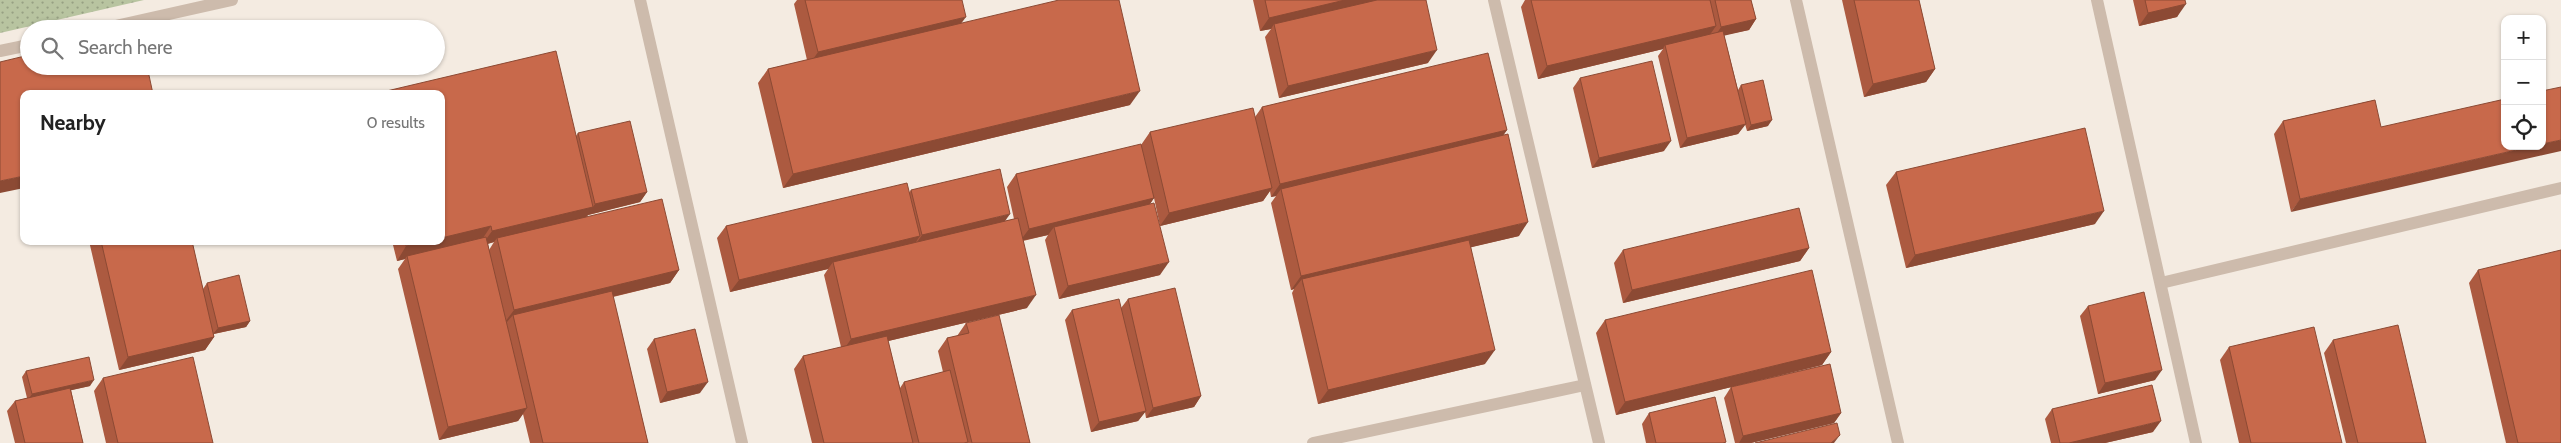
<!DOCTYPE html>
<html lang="en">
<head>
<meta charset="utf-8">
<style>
	body { margin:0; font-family:Cabin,sans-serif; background:#f6f6f6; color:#222 }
	.controls { position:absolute; right:15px; top:15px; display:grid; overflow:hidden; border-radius:10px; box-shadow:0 1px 4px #0004 }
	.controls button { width:45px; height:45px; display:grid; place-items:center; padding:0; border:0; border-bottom:1px solid #e0e0e0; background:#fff; color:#222; font:25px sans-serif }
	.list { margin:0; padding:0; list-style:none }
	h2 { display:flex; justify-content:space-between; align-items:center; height:65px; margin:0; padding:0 20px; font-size:21px }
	h2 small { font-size:16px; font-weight:400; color:#767676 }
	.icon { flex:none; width:28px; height:28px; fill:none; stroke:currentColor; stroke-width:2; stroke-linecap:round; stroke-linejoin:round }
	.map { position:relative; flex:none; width:2561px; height:443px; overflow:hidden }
	.search { position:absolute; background:#fff; box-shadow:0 1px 4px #0004; left:20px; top:20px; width:425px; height:55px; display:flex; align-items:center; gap:12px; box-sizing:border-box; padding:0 18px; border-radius:28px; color:#767676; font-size:19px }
	.panel { position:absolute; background:#fff; box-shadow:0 1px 4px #0004; left:20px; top:90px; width:425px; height:155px; border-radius:10px }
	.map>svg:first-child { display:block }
	.green { fill:url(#green-dots) }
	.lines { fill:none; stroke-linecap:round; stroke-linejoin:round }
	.minor { stroke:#cdbbac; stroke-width:12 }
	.wall { fill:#ac5a40; fill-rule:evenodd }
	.shaded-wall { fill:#8c4a34 }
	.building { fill:#c8694b; stroke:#8c4a34 }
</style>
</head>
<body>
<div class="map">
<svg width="2561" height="443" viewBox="0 0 2561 443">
	<defs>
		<pattern id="green-dots" width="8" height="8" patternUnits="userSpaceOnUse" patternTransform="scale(1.25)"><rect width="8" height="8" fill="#b8c4a0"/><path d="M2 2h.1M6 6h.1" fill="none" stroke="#97a083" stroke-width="1.8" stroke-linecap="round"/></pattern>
	</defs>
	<rect width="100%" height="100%" fill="#f4ebe1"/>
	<path class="green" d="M0 0H144L0 33Z"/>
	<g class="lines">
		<g class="minor">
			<path d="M640 0 742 443"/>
			<path d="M1494 0 1599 443"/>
			<path d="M1796 0 1898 443"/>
			<path d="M2097 0 2196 443"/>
			<path d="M102 29 232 0"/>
			<path d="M0 51 29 45"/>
			<path d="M2161 283 2561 188"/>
			<path d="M1313 443 1585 385"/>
		</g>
	</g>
	<g class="wall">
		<path d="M797 0H962L961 23 1130 105 783 188 758 83 768 69 807 60 794 4Z"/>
		<path d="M1253 0H1426L1428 63 1279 98 1265 37 1271 29 1260 31Z"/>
		<path d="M1525 0H1751L1756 19 1749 30 1724 35 1738 90 1741 85 1768 126 1747 131 1745 124 1738 134 1680 148 1658 56 1663 49 1538 79 1521 7Z"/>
		<path d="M1842 0H1919L1935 69 1926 82 1864 97Z"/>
		<path d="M2133 0H2185L2177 17 2139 26Z"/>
		<path d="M1580 78 1664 151 1592 168 1573 88Z"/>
		<path d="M2375 100 2291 212 2274 134 2283 121Z"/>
		<path d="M1262 107 1507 130 1503 135 1519 236 1471 247 1485 364 1318 404 1292 293 1294 289 1291 290 1271 203 1276 196 1271 197 1270 191 1263 201 1160 226 1154 198 1150 204 1160 275 1059 299 1045 240 1048 235 1023 241 1027 308 888 341 900 388 904 382 943 372 938 351 947 338 957 336 966 323 1030 443H812L794 369 803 356 841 347 824 275 828 269 730 292 717 238 726 226 909 193 911 190 1005 221 1014 219 1007 187 1016 174 1141 145 1150 132 1255 117Z"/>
		<path d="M578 133 647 192 640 202 588 215 586 217 679 270 670 283 613 297 648 443H530L523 414 518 421 439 440 398 269 405 259 397 261 392 241H441L576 136ZM494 242 489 250 488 244Z"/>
		<path d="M1896 172 2095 224 1906 268 1886 185Z"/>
		<path d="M89 241H192L203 289 207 283 250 321 246 327 214 334V337L205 350 119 370Z"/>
		<path d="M1809 248 1800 261 1623 303 1614 263 1623 250Z"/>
		<path d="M2478 270 2561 443H2506L2469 283Z"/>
		<path d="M1128 299 1201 396 1194 407 1146 418 1145 412 1138 421 1091 432 1065 320 1072 310 1121 308Z"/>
		<path d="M2088 306 2155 380 2098 394 2080 316Z"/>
		<path d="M1605 320 1831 352 1822 365 1616 415 1596 333Z"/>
		<path d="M654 339 700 393 660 403 647 349Z"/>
		<path d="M2333 340 2426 443H2346L2324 353Z"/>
		<path d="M2229 347 2342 443H2239L2220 360Z"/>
		<path d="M26 371 90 386 71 390 83 443H15L7 411 15 401 27 398 22 377Z"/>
		<path d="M103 378 213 443H106L94 391Z"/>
		<path d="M1731 387 1841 413 1834 423 1751 443H1735L1724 398Z"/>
		<path d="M2052 409 2153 432 2105 443H2051L2045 419Z"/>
		<path d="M1649 413 1726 442 1725 443H1646L1642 424Z"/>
	</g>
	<g class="shaded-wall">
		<path d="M1345 0H1390L1274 24 1271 29 1260 31 1269 18Z"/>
		<path d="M2186 4 2177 17 2139 26 2148 13Z"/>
		<path d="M966 17 957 29 809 65 818 52Z"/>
		<path d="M1756 19 1749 30 1714 38 1721 27Z"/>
		<path d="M1716 26 1707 39 1665 45 1663 49 1538 79 1547 66Z"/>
		<path d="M1437 50 1428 63 1279 98 1288 86Z"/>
		<path d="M1935 69 1926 82 1864 97 1873 84Z"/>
		<path d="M1140 91 1130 105 783 188 793 174Z"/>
		<path d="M1772 120 1768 126 1747 131 1751 125Z"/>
		<path d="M1746 124 1738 134 1680 148 1687 138Z"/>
		<path d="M1507 130 1498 143 1281 189 1276 196 1271 197 1280 184Z"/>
		<path d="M2561 140V151L2291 212 2300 199 2534 146H2542V144Z"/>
		<path d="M1671 141 1664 151 1592 168 1599 158Z"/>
		<path d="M24 176V188L0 193V181Z"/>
		<path d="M1272 188 1263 201 1160 226 1169 213Z"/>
		<path d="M647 192 640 202 588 215 583 221 497 238 494 242 482 245 492 231 593 207 595 204Z"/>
		<path d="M1154 198 1145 211 1054 227 1048 235 1020 241 1029 229Z"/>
		<path d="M2104 211 2095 224 1906 268 1915 255Z"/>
		<path d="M1010 214 1003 224 915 245 922 235Z"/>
		<path d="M1528 222 1519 236 1303 287 1302 279 1294 289 1291 290 1301 276Z"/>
		<path d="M491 226 481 241 407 256 405 259 397 261 406 246 428 241H441V238Z"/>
		<path d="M920 236 911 249 833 262 828 269 730 292 739 280Z"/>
		<path d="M1809 248 1800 261 1623 303 1632 290Z"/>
		<path d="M1169 262 1160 275 1059 299 1068 286Z"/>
		<path d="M679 270 670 283 514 320 513 315 507 322H505L514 310Z"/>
		<path d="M1036 295 1027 308 842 352 851 339Z"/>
		<path d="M250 321 246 327 213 334 218 328Z"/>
		<path d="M214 337 205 350 119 370 128 357Z"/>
		<path d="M1495 350 1485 364 1318 404 1328 390Z"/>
		<path d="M1831 352 1822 365 1616 415 1625 402Z"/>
		<path d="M2162 370 2155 380 2098 394 2105 383Z"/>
		<path d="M94 380 90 386 28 400 32 394Z"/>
		<path d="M708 382 700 393 660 403 667 392Z"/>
		<path d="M1201 396 1194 407 1146 418 1153 408Z"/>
		<path d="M527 408 518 421 439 440 448 427Z"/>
		<path d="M1146 411 1138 421 1091 432 1099 422Z"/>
		<path d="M1841 413 1834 423 1751 443H1739L1743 436Z"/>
		<path d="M2161 421 2153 432 2105 443H2069Z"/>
		<path d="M1840 435 1834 443H1831Z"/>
	</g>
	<g class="building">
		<path d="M805 0H962L966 17 818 52Z"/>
		<path d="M1059 0H1119L1140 91 793 174 768 69Z"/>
		<path d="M1265 0H1345L1269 18Z"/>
		<path d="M1377 0H1426L1437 50 1288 86 1274 24Z"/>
		<path d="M1531 0H1710L1716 26 1547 66Z"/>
		<path d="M1715 0H1751L1756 19 1721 27Z"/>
		<path d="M1854 0H1919L1935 69 1873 84Z"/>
		<path d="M2145 0H2185L2186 4 2148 13Z"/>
		<path d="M1723 31 1746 124 1687 138 1665 45Z"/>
		<path d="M556 51 593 207 492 231 491 226 441 238V94H374Z"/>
		<path d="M1488 53 1507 130 1280 184 1262 107Z"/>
		<path d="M29 55V66H147L153 94H24V176L0 181V62Z"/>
		<path d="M1652 61 1671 141 1599 158 1580 78Z"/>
		<path d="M1763 80 1772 120 1751 125 1741 85Z"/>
		<path d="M2561 87V140L2542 144V91Z"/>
		<path d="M2505 99V146H2534L2300 199 2283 121 2375 100 2381 127Z"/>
		<path d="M1253 108 1272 188 1169 213 1150 132Z"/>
		<path d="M630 121 647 192 595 204 578 133Z"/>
		<path d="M2085 128 2104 211 1915 255 1896 172Z"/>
		<path d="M1508 134 1528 222 1301 276 1281 189Z"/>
		<path d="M1141 144 1154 198 1029 229 1016 174Z"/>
		<path d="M1000 169 1010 214 922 235 911 190Z"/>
		<path d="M907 183 920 236 739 280 726 226Z"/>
		<path d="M662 199 679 270 514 310 497 238Z"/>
		<path d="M1154 203 1169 262 1068 286 1054 227Z"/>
		<path d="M1799 208 1809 248 1632 290 1623 250Z"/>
		<path d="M1018 218 1036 295 851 339 833 262Z"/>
		<path d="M486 237 527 408 448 427 407 256Z"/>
		<path d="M1469 240 1495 350 1328 390 1302 279Z"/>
		<path d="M101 241H192L214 337 128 357Z"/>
		<path d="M405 241H428L406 246Z"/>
		<path d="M2561 250V443H2518L2478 270Z"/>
		<path d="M1812 270 1831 352 1625 402 1605 320Z"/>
		<path d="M239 275 250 321 218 328 207 283Z"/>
		<path d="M1175 288 1201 396 1153 408 1128 299Z"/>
		<path d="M612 291 648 443H543L513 315Z"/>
		<path d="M2144 292 2162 370 2105 383 2088 306Z"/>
		<path d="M1119 299 1146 411 1099 422 1072 310Z"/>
		<path d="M999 315 1030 443H972L947 338 969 333 966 323Z"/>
		<path d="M2398 325 2426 443H2358L2333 340Z"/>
		<path d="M2314 327 2342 443H2251L2229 347Z"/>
		<path d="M695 329 708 382 667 392 654 339Z"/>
		<path d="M887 336 913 443H824L803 356Z"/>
		<path d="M89 357 94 380 32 394 26 371Z"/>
		<path d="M193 357 213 443H118L103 378Z"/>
		<path d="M1830 364 1841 413 1743 436 1731 387Z"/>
		<path d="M950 370 968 442 964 443H919L904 382Z"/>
		<path d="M2152 385 2161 421 2069 443H2060L2052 409Z"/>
		<path d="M70 388 83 443H25L15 401Z"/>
		<path d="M1715 397 1726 442 1723 443H1656L1649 413Z"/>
		<path d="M1837 423 1840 435 1831 443H1755Z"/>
	</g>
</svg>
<div class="controls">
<button>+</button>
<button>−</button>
<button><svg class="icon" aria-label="locate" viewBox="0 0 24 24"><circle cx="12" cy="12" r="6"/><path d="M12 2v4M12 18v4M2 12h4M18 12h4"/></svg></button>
</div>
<div class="search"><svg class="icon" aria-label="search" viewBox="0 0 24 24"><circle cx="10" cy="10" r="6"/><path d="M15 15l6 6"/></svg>Search here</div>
<section class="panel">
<h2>Nearby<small>0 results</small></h2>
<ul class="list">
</ul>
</section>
</div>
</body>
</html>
